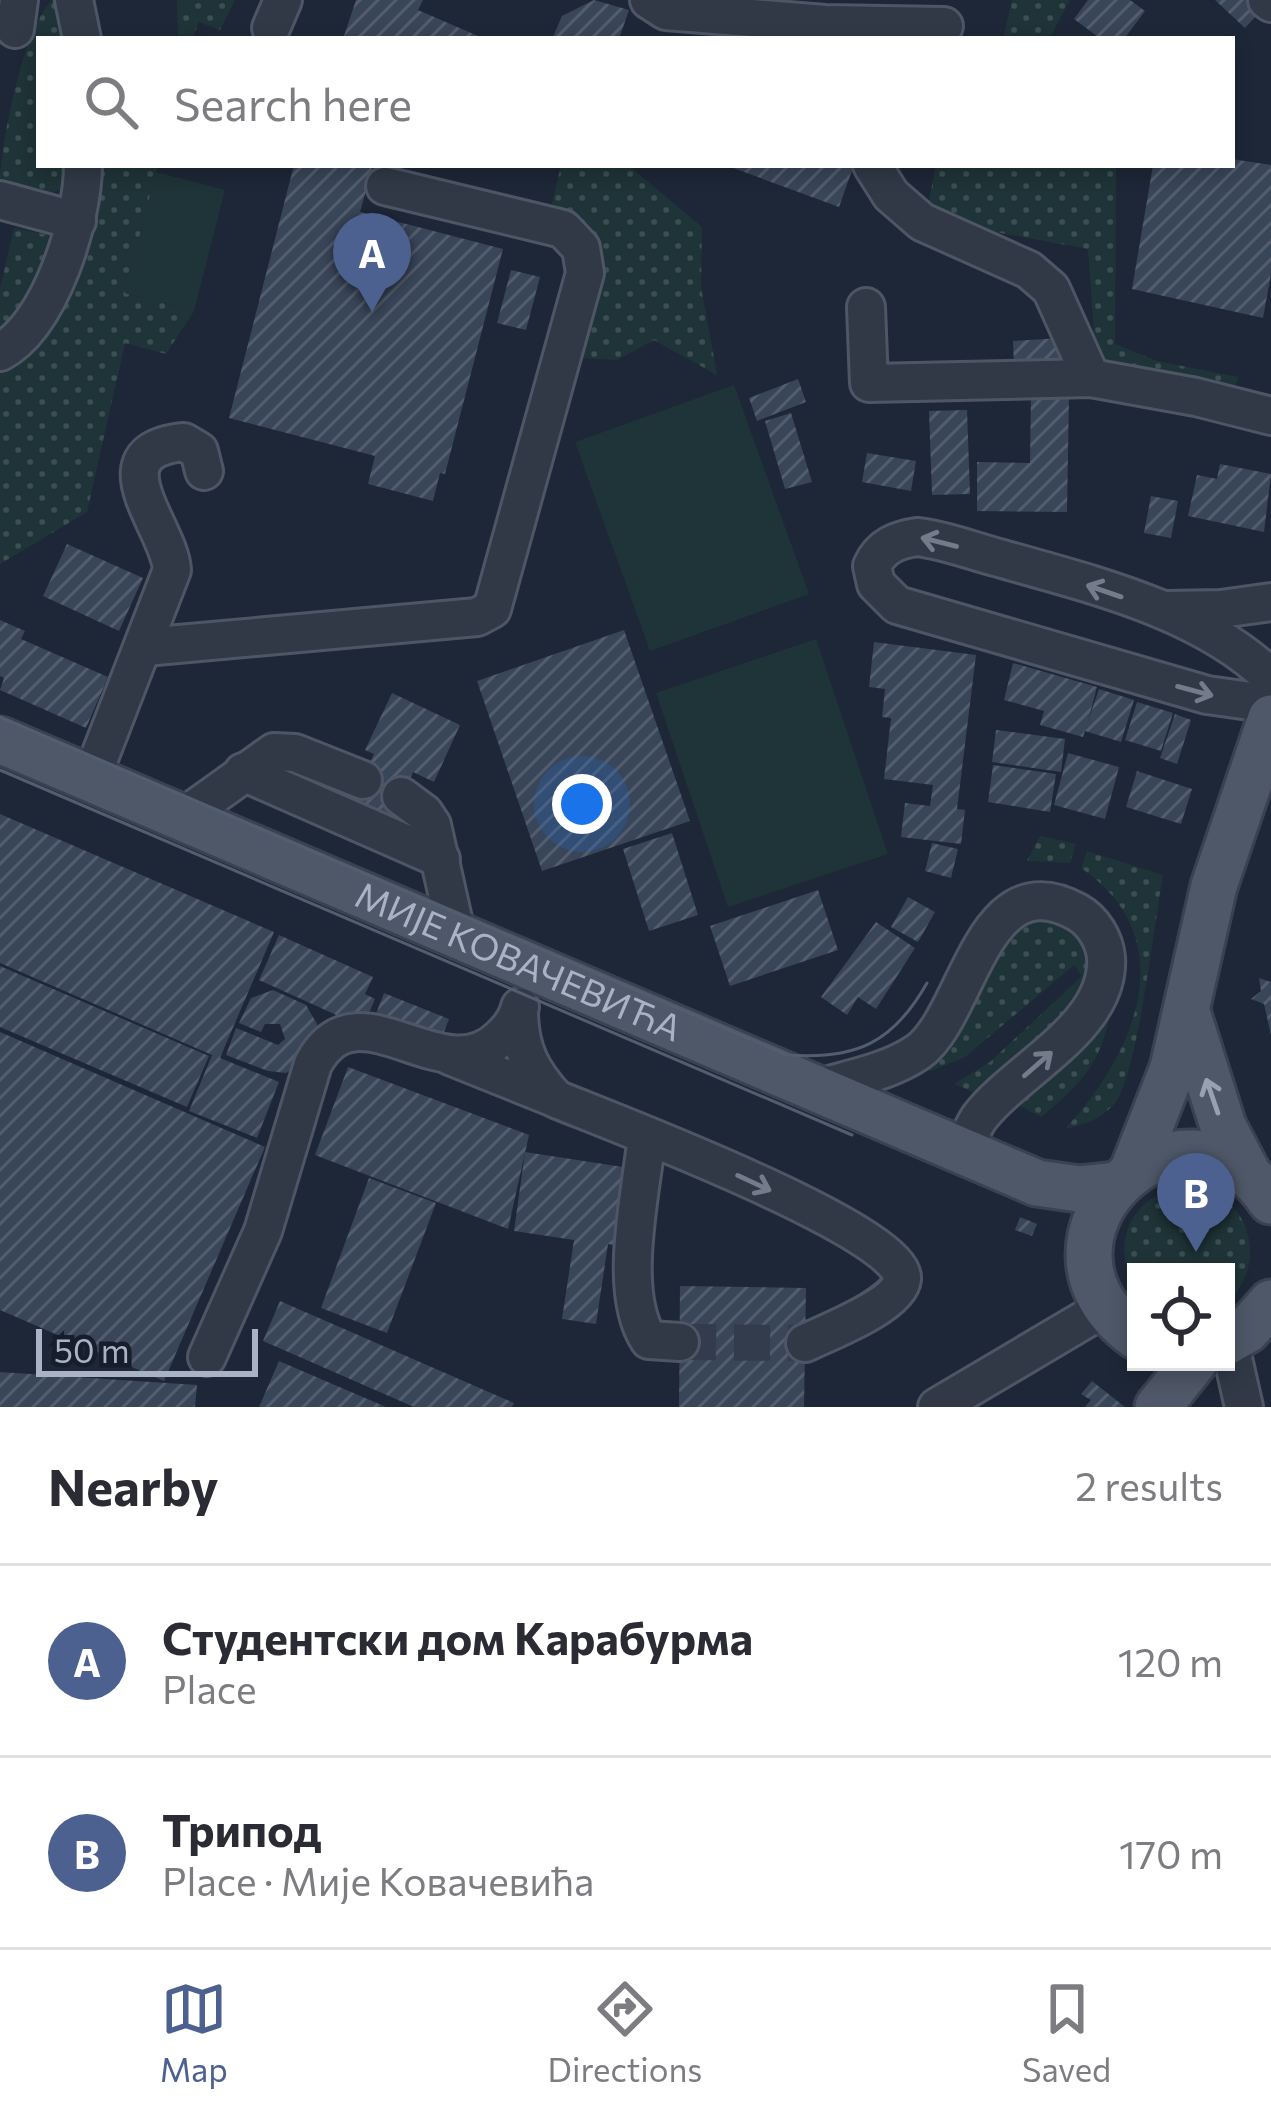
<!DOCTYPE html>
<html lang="en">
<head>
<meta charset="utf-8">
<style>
	body { margin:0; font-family:Commissioner,sans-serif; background:#f7f7f7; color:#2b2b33 }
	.controls { position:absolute; right:36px; bottom:36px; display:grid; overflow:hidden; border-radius:0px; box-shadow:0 6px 18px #0003 }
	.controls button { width:108px; height:108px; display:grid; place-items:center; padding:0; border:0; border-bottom:3px solid #e1e1e2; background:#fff; color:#2b2b33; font:60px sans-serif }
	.scale { position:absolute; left:36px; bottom:30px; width:222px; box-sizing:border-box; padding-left:12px; border:6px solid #aab3c5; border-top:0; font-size:33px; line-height:42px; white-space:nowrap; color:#aab3c5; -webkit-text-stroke:9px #171e2b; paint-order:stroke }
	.you { position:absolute; left:582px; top:804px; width:42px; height:42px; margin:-30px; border:9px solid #fff; border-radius:50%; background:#1a73e8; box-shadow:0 0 0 18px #1a73e833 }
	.badge { display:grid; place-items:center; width:78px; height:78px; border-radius:50%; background:#4c618f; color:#fff; font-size:39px; font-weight:700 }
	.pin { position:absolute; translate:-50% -99px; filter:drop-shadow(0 3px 6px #0008) }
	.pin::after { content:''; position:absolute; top:63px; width:42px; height:36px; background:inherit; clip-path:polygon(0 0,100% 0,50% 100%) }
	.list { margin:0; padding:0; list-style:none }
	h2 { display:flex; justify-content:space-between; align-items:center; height:156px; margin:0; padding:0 48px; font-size:51px }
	h2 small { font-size:39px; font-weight:400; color:#7c7c81 }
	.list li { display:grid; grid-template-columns:78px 1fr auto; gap:36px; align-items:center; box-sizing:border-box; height:192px; padding:0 48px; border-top:3px solid #e1e1e2 }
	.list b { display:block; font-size:45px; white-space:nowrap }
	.list p { margin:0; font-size:39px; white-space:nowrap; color:#7c7c81 }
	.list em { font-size:39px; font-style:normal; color:#7c7c81 }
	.icon { flex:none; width:66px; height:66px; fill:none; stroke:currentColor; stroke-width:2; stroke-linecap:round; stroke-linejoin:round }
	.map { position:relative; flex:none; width:1271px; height:1407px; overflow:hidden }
	.search { position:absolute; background:#fff; box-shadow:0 6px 18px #0003; left:36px; right:36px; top:36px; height:132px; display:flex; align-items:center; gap:30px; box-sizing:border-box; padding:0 42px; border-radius:0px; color:#7c7c81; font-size:45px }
	.sheet { height:540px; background:#fff }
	nav { display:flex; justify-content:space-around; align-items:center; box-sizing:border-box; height:168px; border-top:3px solid #e1e1e2; background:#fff; font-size:33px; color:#7c7c81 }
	nav a { display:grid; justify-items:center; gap:6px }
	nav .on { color:#4c618f }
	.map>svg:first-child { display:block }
	.grass { fill:url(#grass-dots) }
	.garden { fill:#1f3438 }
	.building { fill:url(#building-hatch) }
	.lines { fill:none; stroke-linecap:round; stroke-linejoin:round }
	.minor-tunnel { stroke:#333c4c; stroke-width:36; stroke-dasharray:36 18; stroke-linecap:butt }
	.minor-casing { stroke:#4e5666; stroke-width:42 }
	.major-casing { stroke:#3a4251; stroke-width:51 }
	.minor { stroke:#313947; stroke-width:36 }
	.major { stroke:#4f5868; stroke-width:45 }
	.tram { stroke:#525d6f; stroke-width:3 }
	.oneway { stroke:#747c8c }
	.oneway2 { stroke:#98a1b2 }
	.labels { text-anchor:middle; stroke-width:12; stroke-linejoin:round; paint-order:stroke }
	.street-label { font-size:36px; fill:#aab3c5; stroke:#171e2b }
</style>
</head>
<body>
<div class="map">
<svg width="1271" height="1407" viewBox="0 0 1271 1407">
	<defs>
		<pattern id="grass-dots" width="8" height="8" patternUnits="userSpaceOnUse" patternTransform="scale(3)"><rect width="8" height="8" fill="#1f3438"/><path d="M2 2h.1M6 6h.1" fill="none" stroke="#3d4f53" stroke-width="1.8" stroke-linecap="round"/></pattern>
		<pattern id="building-hatch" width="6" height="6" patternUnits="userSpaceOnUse" patternTransform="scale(3)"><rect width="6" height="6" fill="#394558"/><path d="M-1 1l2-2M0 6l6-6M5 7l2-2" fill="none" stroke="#535d6e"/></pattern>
	</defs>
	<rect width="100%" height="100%" fill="#1e2737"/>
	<g class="grass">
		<path d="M52 0H62L73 39H39V165H71C65 207 30 195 0 187 0 145 23 29 52 0Z"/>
		<path d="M177 0H235L220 30 199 22 192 39H178Z"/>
		<path d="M1012 0H1070L1049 39H1003Z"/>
		<path d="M93 165H158L125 293 194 311 166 354 125 343 87 512 0 564V368Z"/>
		<path d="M561 165H628L702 227 701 287 717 375 654 340 617 360 563 357 585 274 547 225Z"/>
		<path d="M936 165H1116L1115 344 1157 361 1238 377 1234 389 1096 361 1088 249 957 225 929 201Z"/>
		<path d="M14 228 48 235C59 275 22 310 0 341V289Z"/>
		<path d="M1040 836 1076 844 1070 863 1027 861Z"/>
		<path d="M1087 851 1163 875C1155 918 1137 1079 1114 1104 1100 1120 1085 1124 1065 1129 1135 1054 1185 939 1081 868Z"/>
		<path d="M1041 909 1085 935C1088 954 1090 974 1083 993 1069 1029 1008 1069 979 1094L954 1084 990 1062 1082 976 1074 965 965 1057 931 1071 924 1068 989 954Z"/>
		<path d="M1113 993C1105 1057 1090 1076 1041 1117L1012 1102Z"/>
		<path d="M1186 1185C1250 1190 1271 1263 1226 1304V1272H1136V1289C1108 1242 1133 1194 1186 1185Z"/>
	</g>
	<g class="garden">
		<path d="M156 172 225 190 194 311 125 293Z"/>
		<path d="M734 385 809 594 650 651 575 442Z"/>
		<path d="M816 639 888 854 728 907 656 693Z"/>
	</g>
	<g class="building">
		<path d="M356 0H423L418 10 485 39H343Z"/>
		<path d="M594 0 629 10 619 39H552L562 16Z"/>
		<path d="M1088 0H1130L1145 11 1124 39H1101L1074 19Z"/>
		<path d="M1215 0H1259L1265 6 1245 28Z"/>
		<path d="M1232 159 1271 165V274L1263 318 1132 289 1153 165H1232Z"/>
		<path d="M294 165H373L360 212 503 249 445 474 440 473 433 501 368 484 375 456 229 418Z"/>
		<path d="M725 165H854L839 207Z"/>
		<path d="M511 270 540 277 526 330 497 323Z"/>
		<path d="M1063 338 1064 363 1014 366 1013 341Z"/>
		<path d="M798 379 806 402 757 421 749 398Z"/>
		<path d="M1031 395 1069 396 1067 512 977 511V462L1030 463Z"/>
		<path d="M967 410 970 494 932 495 929 411Z"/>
		<path d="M791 413 812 482 785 489 765 421Z"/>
		<path d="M867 453 916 461 911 491 862 482Z"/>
		<path d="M1220 464 1271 474 1264 532 1188 516 1197 475 1217 479Z"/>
		<path d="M1151 496 1178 501 1171 538 1144 533Z"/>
		<path d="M67 544 143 578 119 631 43 596Z"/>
		<path d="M0 620 25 631 21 639 108 677 86 728 0 690 4 678 0 676Z"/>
		<path d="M624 630 690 821 542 871 477 681Z"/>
		<path d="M874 642 976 655 957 809 965 810 961 844 901 837 905 803 930 806 933 785 884 779 891 718 882 717 885 689 869 687Z"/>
		<path d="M1013 663 1097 687 1088 721 1099 689 1134 700 1121 742 1085 731 1083 737 1040 725 1044 711 1004 700Z"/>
		<path d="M392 693 460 725 434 782 413 772 389 824 350 806 374 754 365 750Z"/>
		<path d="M1137 702 1173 713 1161 751 1125 740Z"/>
		<path d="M1175 714 1191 720 1177 764 1160 758Z"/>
		<path d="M996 730 1065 739 1061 772 992 762Z"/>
		<path d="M1068 753 1119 767 1105 819 1054 805Z"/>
		<path d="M993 765 1056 774 1050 812 988 802Z"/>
		<path d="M1137 771 1192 789 1181 824 1126 807Z"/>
		<path d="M0 814 274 932 220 1058 279 1082 257 1138 189 1111 212 1055 0 963Z"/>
		<path d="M672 833 698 915 649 931 623 849Z"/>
		<path d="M932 843 958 849 951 878 925 871Z"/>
		<path d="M818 890 838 950 730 986 710 926Z"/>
		<path d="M908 897 935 912 918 942 891 927Z"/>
		<path d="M876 922 915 948 876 1009 858 997 847 1015 821 997Z"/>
		<path d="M279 935 373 977 365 994 375 999 363 1027 259 980Z"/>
		<path d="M0 966 209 1056 187 1107 0 1027Z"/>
		<path d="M1259 978 1271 982V1035L1264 1004 1251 999 1261 991Z"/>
		<path d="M273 990 306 1005 317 1024 315 1044 302 1063 286 1073 268 1071 226 1055 236 1028 278 1045 285 1039 280 1024H265L261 1032 239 1023 251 998Z"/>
		<path d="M384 993 449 1019 439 1045 374 1019Z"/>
		<path d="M0 1032 265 1147 164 1381 0 1310Z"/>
		<path d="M348 1067 529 1135 508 1229 315 1155Z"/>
		<path d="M525 1152 636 1169 624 1247 608 1244 596 1324 562 1319 574 1240 514 1231Z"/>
		<path d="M369 1178 436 1203 387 1333 321 1308Z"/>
		<path d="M1020 1217 1037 1224 1032 1236 1015 1230Z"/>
		<path d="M680 1286 806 1288 804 1407H679Z"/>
		<path d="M280 1301 514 1403 512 1407H414L263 1341Z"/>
		<path d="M279 1361 386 1407H259Z"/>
		<path d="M0 1372 197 1385 195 1407H0Z"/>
		<path d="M1092 1381 1125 1407H1085L1091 1400 1081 1394Z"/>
	</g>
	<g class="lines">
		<path class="minor-tunnel" d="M680 1342 805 1343"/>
		<g class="minor-casing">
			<g id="minor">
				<path d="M74 0 82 39"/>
				<path d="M649 0 666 11 825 24 944 26"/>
				<path d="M1267 0 1271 3"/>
				<path d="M271 28 283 0"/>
				<path d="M15 29 19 0"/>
				<path d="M872 165 891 195 922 222 1029 270 1051 289 1091 378"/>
				<path d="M0 200 77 221"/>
				<path d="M866 307 869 383 1091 378 1196 397 1271 416"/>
				<path d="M0 352C51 325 83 219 83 165"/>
				<path d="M1167 610 1221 609 1271 602"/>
				<path d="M145 647 477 617 492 609 585 273 581 248 563 229 385 186"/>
				<path d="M1271 678C1202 610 1090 584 999 558 972 551 945 540 917 537 897 540 881 546 872 566L876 584 897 605 1207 695 1271 704"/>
				<path d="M243 772 441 859"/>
				<path d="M91 779 172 570C170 528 93 451 184 442L199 451 204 471"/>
				<path d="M401 796 424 813 432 825 457 937"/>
				<path d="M182 818 274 752 295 753 363 780"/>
				<path d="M519 1014C520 1050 531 1072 556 1099 604 1119 906 1232 902 1279 899 1305 828 1332 805 1343"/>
				<path d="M450 1056 552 1097"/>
				<path d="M815 1089C849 1079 889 1072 918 1052 969 1016 981 859 1077 912 1093 921 1104 939 1106 957 1111 1027 1015 1070 979 1118 972 1128 968 1141 964 1151"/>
				<path d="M647 1136C641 1193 617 1292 649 1340L680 1342"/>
				<path d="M1229 1341 1244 1407"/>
				<path d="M207 1357 263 1231 313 1064C358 980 441 1095 500 1038 510 1029 517 1019 520 1007"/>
				<path d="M937 1407 1106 1307"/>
			</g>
		</g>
		<g class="major-casing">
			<g id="major">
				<path id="s1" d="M0 740 1037 1183 1079 1189 1115 1185"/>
				<path d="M1188 1015 1223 1126 1248 1174"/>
				<path d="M1133 1170 1173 1068 1214 886 1271 718"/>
				<path d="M1136 1336C1005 1241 1180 1069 1271 1201"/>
				<path d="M1226 1342 1247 1330 1271 1303"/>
				<path d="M1158 1407 1194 1362"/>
			</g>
		</g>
		<use href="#minor" class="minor"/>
		<use href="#major" class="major"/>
		<g class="tram">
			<path d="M0 717 787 1055C856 1060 893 1043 927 983"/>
			<path d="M0 770 852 1135"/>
		</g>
	</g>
	<defs><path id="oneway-shaft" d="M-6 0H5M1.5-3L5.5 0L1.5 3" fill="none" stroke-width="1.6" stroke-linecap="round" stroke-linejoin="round" transform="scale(3)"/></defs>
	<g class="oneway">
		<use href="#oneway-shaft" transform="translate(939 542) rotate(-166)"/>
		<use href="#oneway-shaft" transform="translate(1104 591) rotate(-161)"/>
		<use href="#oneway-shaft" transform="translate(1195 691) rotate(15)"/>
		<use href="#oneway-shaft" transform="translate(1038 1064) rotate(-41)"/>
		<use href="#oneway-shaft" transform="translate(754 1183) rotate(25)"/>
	</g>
	<use class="oneway2" href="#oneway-shaft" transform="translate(1212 1096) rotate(-109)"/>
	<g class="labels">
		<g class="street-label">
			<text dy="13" stroke="none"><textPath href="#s1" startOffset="564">МИЈЕ КОВАЧЕВИЋА</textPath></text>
		</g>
	</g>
</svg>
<div class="controls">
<button><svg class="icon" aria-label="locate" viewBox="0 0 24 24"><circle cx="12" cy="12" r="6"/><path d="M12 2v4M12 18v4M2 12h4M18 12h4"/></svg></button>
</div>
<div class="scale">50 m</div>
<div class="you"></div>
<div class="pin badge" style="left:372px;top:312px">A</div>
<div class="pin badge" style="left:1196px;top:1252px">B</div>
<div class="search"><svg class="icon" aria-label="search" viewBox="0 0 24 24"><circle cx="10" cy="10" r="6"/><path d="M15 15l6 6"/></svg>Search here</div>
</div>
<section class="sheet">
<h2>Nearby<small>2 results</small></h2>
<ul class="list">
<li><span class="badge">A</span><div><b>Студентски дом Карабурма</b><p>Place</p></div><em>120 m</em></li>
<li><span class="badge">B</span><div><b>Трипод</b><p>Place · Мије Ковачевића</p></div><em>170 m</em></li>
</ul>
</section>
<nav>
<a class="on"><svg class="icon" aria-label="map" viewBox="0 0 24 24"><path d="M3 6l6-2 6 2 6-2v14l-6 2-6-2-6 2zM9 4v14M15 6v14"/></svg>Map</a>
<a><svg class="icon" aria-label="directions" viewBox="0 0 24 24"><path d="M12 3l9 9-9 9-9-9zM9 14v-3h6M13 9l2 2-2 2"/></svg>Directions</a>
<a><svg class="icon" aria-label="saved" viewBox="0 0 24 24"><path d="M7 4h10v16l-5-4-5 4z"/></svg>Saved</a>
</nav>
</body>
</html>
